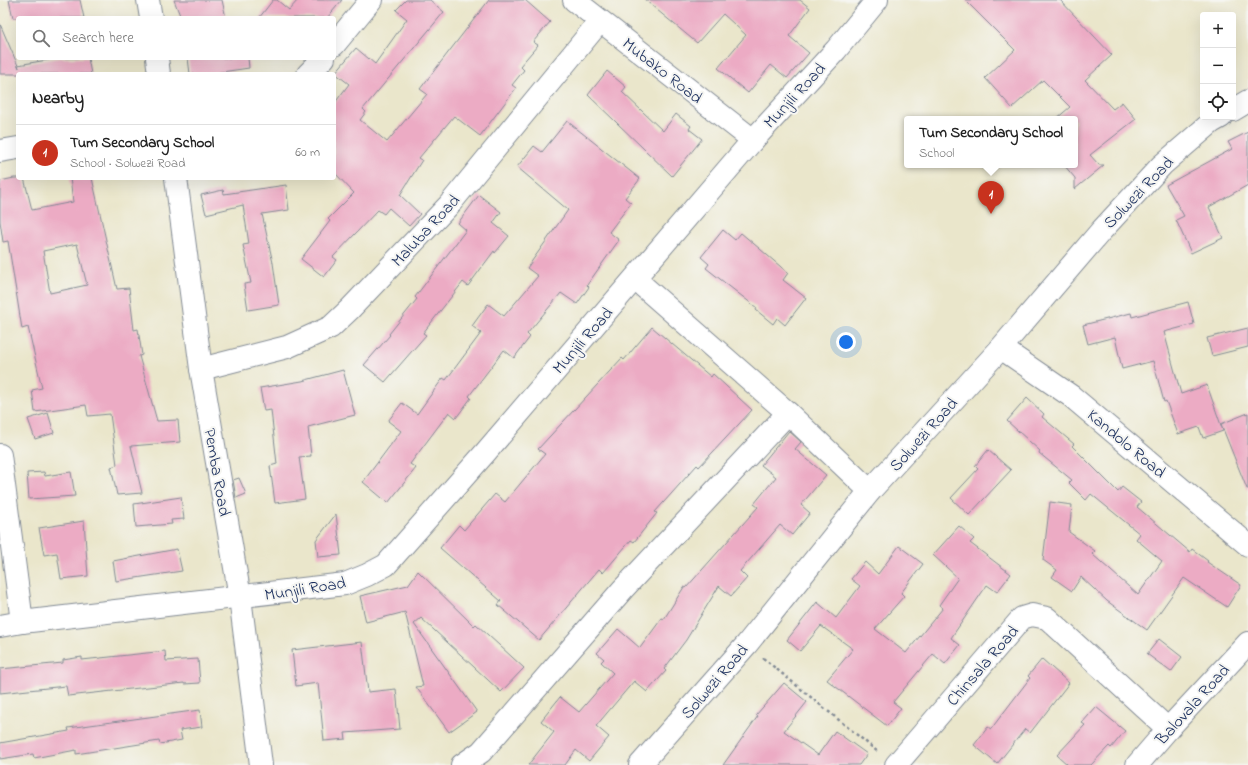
<!DOCTYPE html>
<html lang="en">
<head>
<meta charset="utf-8">
<style>
	body { margin:0; font-family:"Indie Flower",sans-serif; background:#f6f6f6; color:#222 }
	.controls { position:absolute; right:12px; top:12px; display:grid; overflow:hidden; border-radius:4px; box-shadow:0 4px 16px #0002 }
	.controls button { width:36px; height:36px; display:grid; place-items:center; padding:0; border:0; border-bottom:1px solid #e0e0e0; background:#fff; color:#222; font:20px sans-serif }
	.you { position:absolute; left:846px; top:342px; width:14px; height:14px; margin:-10px; border:3px solid #fff; border-radius:50%; background:#1a73e8; box-shadow:0 0 0 6px #1a73e833 }
	.badge { display:grid; place-items:center; width:26px; height:26px; border-radius:50%; background:#c8321e; color:#fff; font-size:13px; font-weight:700 }
	.pin { position:absolute; translate:-50% -33px; filter:drop-shadow(0 1px 2px #0008) }
	.pin::after { content:''; position:absolute; top:21px; width:14px; height:12px; background:inherit; clip-path:polygon(0 0,100% 0,50% 100%) }
	.popup { position:absolute; left:904px; top:116px; width:174px; height:52px; box-sizing:border-box; display:grid; place-content:center; border-radius:4px; background:#fff; filter:drop-shadow(0 1px 3px #0005); font-size:13px; white-space:nowrap; color:#767676 }
	.popup b { font-size:15px; color:#222 }
	.popup::after { content:''; position:absolute; left:50%; top:100%; margin-left:-8px; border:8px solid transparent; border-top-color:#fff }
	.list { margin:0; padding:0; list-style:none }
	h2 { display:flex; justify-content:space-between; align-items:center; height:52px; margin:0; padding:0 16px; font-size:17px }
	h2 small { font-size:13px; font-weight:400; color:#767676 }
	.list li { display:grid; grid-template-columns:26px 1fr auto; gap:12px; align-items:center; box-sizing:border-box; height:56px; padding:0 16px; border-top:1px solid #e0e0e0 }
	.list b { display:block; font-size:15px; white-space:nowrap }
	.list p { margin:0; font-size:13px; white-space:nowrap; color:#767676 }
	.list em { font-size:13px; font-style:normal; color:#767676 }
	.icon { flex:none; width:22px; height:22px; fill:none; stroke:currentColor; stroke-width:2; stroke-linecap:round; stroke-linejoin:round }
	.map { position:relative; flex:none; width:1248px; height:765px; overflow:hidden }
	.search { position:absolute; background:#fff; box-shadow:0 4px 16px #0002; left:16px; top:16px; width:320px; height:44px; display:flex; align-items:center; gap:10px; box-sizing:border-box; padding:0 14px; border-radius:4px; color:#767676; font-size:15px }
	.panel { position:absolute; background:#fff; box-shadow:0 4px 16px #0002; left:16px; top:72px; width:320px; height:108px; border-radius:4px }
	.map>svg:first-child { display:block }
	.building { fill:#ecabc4; fill-rule:evenodd }
	.lines { fill:none; stroke-linecap:round; stroke-linejoin:round }
	.minor-casing { stroke:#828a94; stroke-width:24 }
	.path { stroke:#828a94; stroke-width:2.5; stroke-dasharray:3 3; stroke-linecap:butt }
	.minor { stroke:#fff; stroke-width:22 }
	.labels { text-anchor:middle; stroke-width:4; stroke-linejoin:round; paint-order:stroke }
	.street-label { font-size:17px; fill:#1b2f5e; stroke:#f6f6f2 }
</style>
</head>
<body>
<div class="map">
<svg width="1248" height="765" viewBox="0 0 1248 765">
	<rect width="100%" height="100%" fill="#f6f6f2"/>
	<filter id="ink" filterUnits="userSpaceOnUse"><feTurbulence type="fractalNoise" baseFrequency=".025" numOctaves="2"/><feDisplacementMap in="SourceGraphic" scale="8" xChannelSelector="R" yChannelSelector="G"/><feConvolveMatrix kernelMatrix="1 2 1 2 8 2 1 2 1" color-interpolation-filters="sRGB"/></filter>
	<filter id="wash" filterUnits="userSpaceOnUse"><feTurbulence type="fractalNoise" baseFrequency=".012" numOctaves="4" result="noise"/><feDisplacementMap in="SourceGraphic" scale="16" xChannelSelector="R" yChannelSelector="G"/><feGaussianBlur stdDeviation="0.9" result="paint"/><feColorMatrix in="noise" values="0 0 0 0 0 0 0 0 0 0 0 0 0 0 0 0 0 1.4 0 .05"/><feComposite in="paint" operator="in"/></filter>
	<g filter="url(#wash)">
		<rect width="100%" height="100%" fill="#eae6cb"/>
		<g id="blocks">
			<g class="building">
				<path d="M9 0H80L84 18H13Z"/>
				<path d="M174 0H222L226 18H181Z"/>
				<path d="M273 0H277L289 10 298 0H342L327 18H259Z"/>
				<path d="M406 0H430L444 12 363 109 366 112 360 120 387 142 427 94 420 89 489 0H525L550 22 533 42 538 45 520 66 524 70 512 85 516 88 480 136 454 116 419 158 422 160 400 195 420 214 409 226 389 208 384 214 378 210 333 257 337 260 324 277 301 259 330 221 328 219 354 193 334 172V104L349 84 335 73 356 48 375 64 407 19 396 10Z"/>
				<path d="M645 0H800L810 8 789 36 809 53 787 78 771 65 748 93 718 68 746 35 723 14 697 43Z"/>
				<path d="M965 0H1060L1112 55 1085 80 1113 109 1122 102 1136 119 1090 155 1099 165H1104L1075 189V178L1064 165H1075V119H1056L1070 107 1043 80 1012 108 985 78 1015 50Z"/>
				<path d="M0 24 19 68 18 65 59 58H88L91 74H0Z"/>
				<path d="M188 58H248L249 68 208 74H190Z"/>
				<path d="M607 71 626 87 622 92 663 131 676 114 691 126 689 129 702 139 672 176 588 95Z"/>
				<path d="M567 121 640 179 625 198 631 203 609 232 619 240 587 285 589 287 577 304 561 293 527 334 530 337 514 358 504 350 469 396 471 398 456 418 449 412 410 464 416 468 388 503 363 482 401 431 388 421 402 403 417 414 443 378 446 380 481 333 472 326 488 304 504 316 538 276 527 268 568 210 517 167 534 146 542 152Z"/>
				<path d="M1248 132V185L1209 207 1223 238 1191 253 1176 220 1184 216 1166 185 1232 149 1228 142Z"/>
				<path d="M14 178H24L32 210 73 202 70 178H92L117 289 129 288 134 330 138 329 142 355 139 356 157 421 178 420 180 442 131 446 142 493 117 495 111 467 117 465 110 414 88 416 86 405 35 412 32 390 42 388 28 327 22 329 8 241 3 242 0 221V181ZM77 244 87 285 50 293 43 251Z"/>
				<path d="M286 185 289 210 262 214 273 263 279 305 248 310 244 284 251 283 243 245 249 244 243 205 206 214 201 195 223 190 224 194Z"/>
				<path d="M479 195 501 212 493 223 509 236 495 253 494 251 468 286 463 282 423 333 426 335 385 382 364 365 390 335 389 334 417 299 415 297 466 230 458 223Z"/>
				<path d="M723 230 735 240 741 233 760 249 788 273 783 280 806 298 785 325 777 318 773 324 756 310 757 308 706 268 709 264 701 257Z"/>
				<path d="M1188 302 1194 324 1164 332 1181 394 1207 385 1223 431 1203 438 1199 427 1178 434 1166 401 1164 402 1153 361 1122 369 1115 337 1088 344 1083 325 1131 313 1132 317Z"/>
				<path d="M652 327 711 377 713 374 752 410 699 467 697 465 655 512 657 513 634 542 631 540 603 573 599 569 539 640 498 605 501 601 440 548 459 525 464 530 495 494 505 502 545 454 538 449 622 358 624 360Z"/>
				<path d="M1248 328V347L1212 356 1207 338Z"/>
				<path d="M343 370 355 415 308 427 311 456 299 457 305 499 275 503 270 466 277 464 271 410 264 411 260 388 302 381Z"/>
				<path d="M1027 398 1044 414 1042 417 1074 444 1072 446 1118 492 1122 487 1141 502 1137 507 1190 552 1192 549 1208 561 1207 562 1241 585 1227 607 1184 578 1147 630 1107 601 1081 577 1072 591 1052 577 1057 570 1043 560 1050 502 1072 505 1069 532 1095 551 1092 554 1138 595 1162 561 1136 539 1140 534 1091 494 1086 500 1069 483 1072 480 1039 453 1040 451 1007 421Z"/>
				<path d="M48 413 54 433 35 439 28 419Z"/>
				<path d="M1248 413V489H1247L1221 424Z"/>
				<path d="M789 431 801 442 795 449 826 475 801 505 810 513 792 535 780 525 740 571 747 578 731 596 719 586 686 640 664 669 666 671 647 692 634 681 596 726 609 737 589 761 576 750 565 765H528L554 732 541 721 560 697 579 712 613 673 601 662 604 659 597 653 618 629 640 648 662 618 664 619 684 587 686 588 758 507 754 504 776 477 761 465Z"/>
				<path d="M988 450 1011 470 969 515 951 498 978 469 975 466Z"/>
				<path d="M44 472 45 476 71 472 75 496 29 499 27 473Z"/>
				<path d="M239 478 246 494 236 498 233 480Z"/>
				<path d="M181 497 184 519 171 520 172 524 136 527 134 504Z"/>
				<path d="M336 514 341 555 318 557 316 540Z"/>
				<path d="M84 521 88 576 61 579 57 553 44 555 39 528Z"/>
				<path d="M959 526 974 539 970 543 1011 574 997 592 987 585 951 638 960 645 945 664 933 654 893 702 901 708 887 726 827 680 853 649 821 626 800 651 787 640 817 602 836 618 860 586 851 579 865 562 878 574 899 546 923 564 901 593 904 596 875 629 906 653 943 608 939 605 958 578 933 555Z"/>
				<path d="M177 549 182 571 116 581 113 561Z"/>
				<path d="M418 571 474 626 476 624 524 668 501 692 421 618 414 624 477 712 449 732 416 687 423 686 405 612 366 622 360 596 408 585Z"/>
				<path d="M1159 639 1182 657 1171 672 1147 654Z"/>
				<path d="M362 642 368 692 396 689 400 729 345 733 346 739 324 741 318 683 296 686 292 650Z"/>
				<path d="M165 651 166 661 198 659 200 683 184 684V683L68 696 66 686 0 693V669L63 663V660L82 657V660Z"/>
				<path d="M1042 659 1069 683 1030 733 1025 729 997 764 974 745 988 727 991 729 1030 678 1028 676Z"/>
				<path d="M784 683 807 702 784 731 818 755 835 731 867 754 859 765H723L758 716 756 715Z"/>
				<path d="M1096 707 1125 731 1111 748 1109 746 1091 765H1068L1057 755 1085 725 1082 723Z"/>
				<path d="M200 710 202 727 180 730 182 740 160 744 159 741 76 754V750L34 758 33 754 0 759V743L69 731 68 728Z"/>
			</g>
		</g>
	</g>
	<g filter="url(#ink)">
		<use href="#blocks" fill-opacity="0" stroke="#828a94" stroke-width="1"/>
		<g class="lines">
			<g class="minor-casing">
				<g id="minor">
					<path d="M148 0 151 18"/>
					<path d="M574 0 753 140"/>
					<path d="M334 45 371 0"/>
					<path d="M157 58 159 74"/>
					<path d="M308 74 324 58"/>
					<path d="M1233 110 1248 101"/>
					<path d="M0 151 18 148"/>
					<path d="M176 178 201 369 240 597 261 765"/>
					<path d="M635 279 788 413 870 491"/>
					<path d="M1001 348 1071 396 1248 545"/>
					<path d="M201 369 287 347 331 327 350 309 449 205 600 21"/>
					<path d="M0 455 22 622"/>
					<path d="M0 626 22 622 345 584 367 575 386 565 485 453 753 140 836 50 877 0"/>
					<path d="M462 765 481 752 623 589 788 413"/>
					<path d="M640 765 747 644 870 491 1001 348 1101 231 1162 165 1212 122 1221 117"/>
					<path d="M896 765 1022 618 1032 615 1047 618 1168 729"/>
					<path d="M1137 765 1168 729 1248 643"/>
				</g>
			</g>
			<path class="path" d="M763 658 878 752"/>
			<use href="#minor" class="minor"/>
		</g>
	</g>
	<g class="labels">
		<g class="street-label">
			<text transform="translate(663 70) rotate(38)" y="6">Mubako Road</text>
			<text transform="translate(794 95) rotate(-47)" y="6">Munjili Road</text>
			<text transform="translate(1138 192) rotate(-46)" y="6">Solwezi Road</text>
			<text transform="translate(425 230) rotate(-47)" y="6">Maluba Road</text>
			<text transform="translate(582 340) rotate(-49)" y="6">Munjili Road</text>
			<text transform="translate(923 434) rotate(-48)" y="6">Solwezi Road</text>
			<text transform="translate(1127 443) rotate(40)" y="6">Kandolo Road</text>
			<text transform="translate(218 472) rotate(80)" y="6">Pemba Road</text>
			<text transform="translate(305 588) rotate(-9)" y="6">Munjili Road</text>
			<text transform="translate(982 665) rotate(-49)" y="6">Chinsala Road</text>
			<text transform="translate(714 681) rotate(-49)" y="6">Solwezi Road</text>
			<text transform="translate(1192 704) rotate(-48)" y="6">Balovala Road</text>
		</g>
	</g>
</svg>
<div class="controls">
<button>+</button>
<button>−</button>
<button><svg class="icon" aria-label="locate" viewBox="0 0 24 24"><circle cx="12" cy="12" r="6"/><path d="M12 2v4M12 18v4M2 12h4M18 12h4"/></svg></button>
</div>
<div class="you"></div>
<div class="pin badge" style="left:991px;top:214px">1</div>
<div class="popup"><b>Tum Secondary School</b>School</div>
<div class="search"><svg class="icon" aria-label="search" viewBox="0 0 24 24"><circle cx="10" cy="10" r="6"/><path d="M15 15l6 6"/></svg>Search here</div>
<section class="panel">
<h2>Nearby<small></small></h2>
<ul class="list">
<li><span class="badge">1</span><div><b>Tum Secondary School</b><p>School · Solwezi Road</p></div><em>60 m</em></li>
</ul>
</section>
</div>
</body>
</html>
